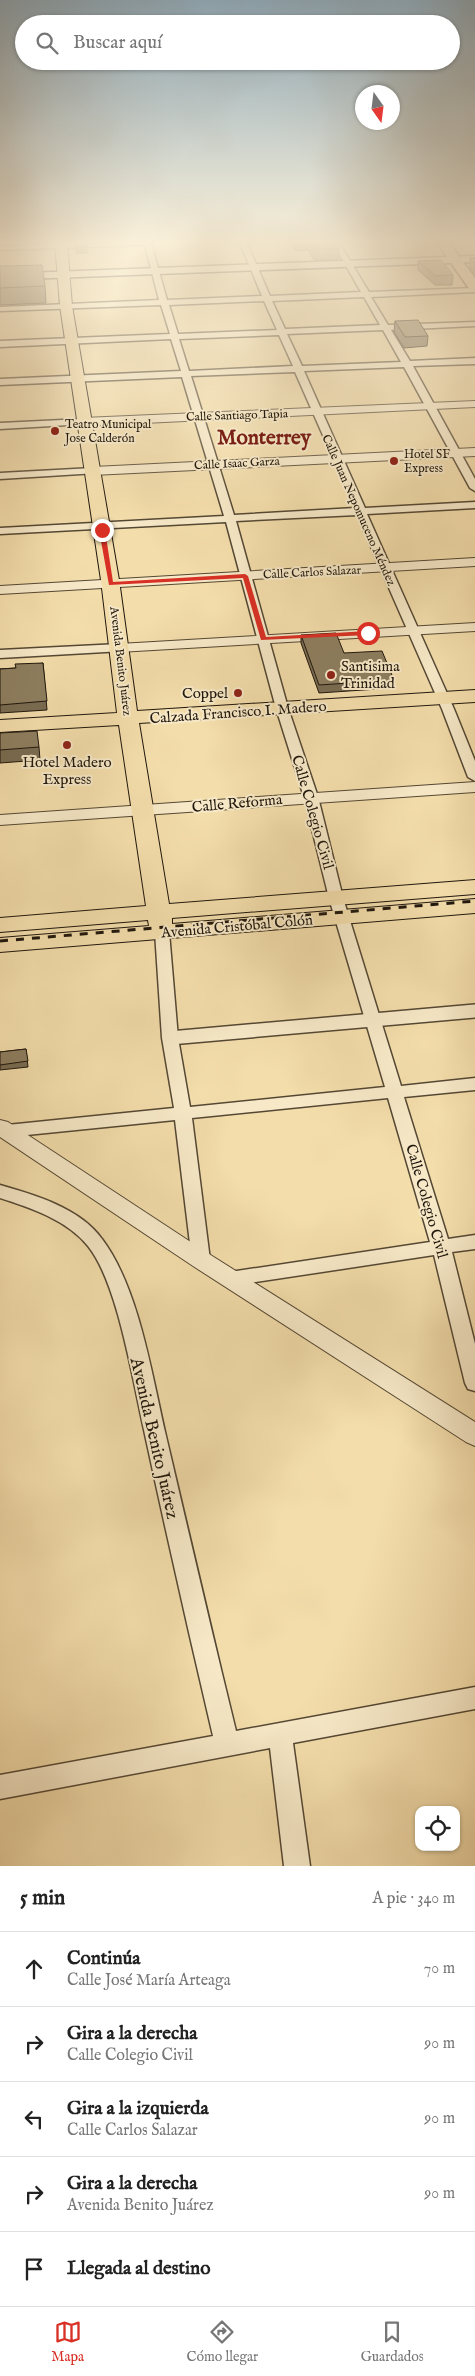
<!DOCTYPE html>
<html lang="es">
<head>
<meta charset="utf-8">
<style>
	body { margin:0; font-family:"IM FELL English",serif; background:#f2f2f2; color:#222 }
	.controls { position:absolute; right:15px; bottom:15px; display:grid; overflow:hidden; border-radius:10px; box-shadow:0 1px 4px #0004 }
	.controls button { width:45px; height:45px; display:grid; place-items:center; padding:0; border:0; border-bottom:1px solid #e0e0e0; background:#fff; color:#222; font:25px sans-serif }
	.compass { position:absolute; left:355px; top:85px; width:45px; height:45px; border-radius:50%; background:#fff; box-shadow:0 1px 4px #0004; rotate:166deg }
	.stop { position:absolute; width:15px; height:15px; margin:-11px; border:4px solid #d93025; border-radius:50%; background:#fff }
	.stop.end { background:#d93025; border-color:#fff; box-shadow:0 1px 5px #0008 }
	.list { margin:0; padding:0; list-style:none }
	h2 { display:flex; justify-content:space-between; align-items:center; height:65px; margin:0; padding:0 20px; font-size:21px }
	h2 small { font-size:16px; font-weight:400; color:#767676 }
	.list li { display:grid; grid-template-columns:32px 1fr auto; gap:15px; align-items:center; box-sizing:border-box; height:75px; padding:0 20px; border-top:1px solid #e0e0e0 }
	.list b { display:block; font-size:19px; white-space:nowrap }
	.list p { margin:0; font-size:16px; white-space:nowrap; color:#767676 }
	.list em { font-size:16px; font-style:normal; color:#767676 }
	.icon { flex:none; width:28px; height:28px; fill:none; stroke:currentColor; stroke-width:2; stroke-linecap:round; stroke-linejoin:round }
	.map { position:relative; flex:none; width:475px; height:1866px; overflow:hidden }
	.search { position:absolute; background:#fff; box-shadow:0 1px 4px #0004; left:15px; right:15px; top:15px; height:55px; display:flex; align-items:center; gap:12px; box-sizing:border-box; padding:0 18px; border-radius:28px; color:#767676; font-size:19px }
	.sheet { height:440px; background:#fff }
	nav { display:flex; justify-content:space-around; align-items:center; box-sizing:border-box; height:70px; border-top:1px solid #e0e0e0; background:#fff; font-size:14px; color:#767676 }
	nav a { display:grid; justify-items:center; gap:2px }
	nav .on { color:#d93025 }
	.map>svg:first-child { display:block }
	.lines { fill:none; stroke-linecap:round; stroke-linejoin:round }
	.pedestrian-casing { stroke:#544834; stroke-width:16 }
	.minor-casing { stroke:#544834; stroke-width:3 }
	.tertiary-casing { stroke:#544834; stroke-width:2 }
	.secondary-casing { stroke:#1f170d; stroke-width:3 }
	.primary-casing { stroke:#1f170d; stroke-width:2 }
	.trunk-casing { stroke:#1f170d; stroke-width:3 }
	.pedestrian { stroke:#f7e9c8; stroke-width:13 }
	.minor { fill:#f7e9c8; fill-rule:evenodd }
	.tertiary { fill:#f7e9c8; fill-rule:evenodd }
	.secondary { fill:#f7e9c8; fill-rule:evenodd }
	.primary { fill:#f3ddab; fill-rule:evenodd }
	.trunk { fill:#f3ddab; fill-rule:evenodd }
	.rail { stroke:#1f170d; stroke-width:3; stroke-dasharray:8 8; stroke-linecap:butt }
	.wall { fill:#796c52; stroke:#1f170d }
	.building { fill:#8d7e5f; stroke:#1f170d }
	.route { fill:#d93025 }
	.poi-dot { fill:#8f2418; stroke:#f7e9c8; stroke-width:2 }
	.labels { text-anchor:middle; stroke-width:4; stroke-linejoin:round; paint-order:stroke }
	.far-street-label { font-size:12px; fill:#1f170d; stroke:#f7e9c8 }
	.far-poi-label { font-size:12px; fill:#1f170d; stroke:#f7e9c8; text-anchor:start }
	.poi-label { font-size:15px; fill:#1f170d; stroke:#f7e9c8; text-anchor:start }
	.street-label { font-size:15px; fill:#1f170d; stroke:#f7e9c8 }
	.near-street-label { font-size:18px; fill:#1f170d; stroke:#f7e9c8 }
	.far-town-label { font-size:21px; font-weight:bold; fill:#7a1f14; stroke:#f7e9c8 }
</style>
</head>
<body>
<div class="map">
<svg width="475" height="1866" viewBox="0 0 475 1866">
	<rect width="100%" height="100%" fill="#f3ddab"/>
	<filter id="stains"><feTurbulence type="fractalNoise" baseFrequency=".004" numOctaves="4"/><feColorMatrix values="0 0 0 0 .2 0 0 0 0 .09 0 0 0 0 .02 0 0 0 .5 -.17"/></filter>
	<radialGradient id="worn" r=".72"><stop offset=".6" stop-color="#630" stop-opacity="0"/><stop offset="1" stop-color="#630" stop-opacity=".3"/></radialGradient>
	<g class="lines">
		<g class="pedestrian-casing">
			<path id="pedestrian" d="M170 1038 475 1011"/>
		</g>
		<g class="minor-casing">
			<g id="minor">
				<path d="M91 243H151L167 300 262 296 240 243H247L270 296 361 292 333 243H339L369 292 475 288V292L371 297 388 325 475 322V326L391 330 410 361 475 358V364L413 366 475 479V491L470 488 404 367 304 371 365 508 475 502V508L367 514 454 709 475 761V781L468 777 442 709 357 515 236 521 288 708 318 797 343 898 401 1086 475 1078V1090L404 1097 448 1239 475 1235V1249L452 1252 475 1344V1391L468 1389 465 1383 434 1255 230 1286 223 1284 221 1279 223 1274 230 1272 430 1242 388 1098 192 1118 210 1260 208 1265 201 1267 194 1265 192 1260 175 1120 7 1137 0 1134 1 1127 7 1125 174 1108 162 1038 155 932 162 927 169 932 178 1038 190 1107 385 1087 329 898 304 797 276 708 226 522 0 534V528L224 516 182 377 0 385V379L181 371 171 339 0 347V341L170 334 161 305 0 311V307L159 300 145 245 0 250V246ZM364 297 380 325 285 329 272 301ZM264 301 277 330 178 334 169 305ZM383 330 401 362 302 366 287 334ZM279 335 293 366 189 371 179 339ZM295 372 355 508 234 515 191 376Z"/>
				<path d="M83 419 86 420V424L0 429V423Z"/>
				<path d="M93 468 97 469V473L0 479V473Z"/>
				<path d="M119 644 125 648 123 651 0 658V650Z"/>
				<path d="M0 1185C35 1195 80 1208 102 1239 139 1288 152 1376 166 1436 189 1535 212 1633 236 1731L475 1687V1709L293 1743 310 1866H284L270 1748 0 1799V1775L213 1736C189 1634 166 1532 144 1430 133 1382 118 1283 88 1246 67 1220 31 1208 0 1198Z"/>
			</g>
		</g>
		<g class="tertiary-casing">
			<g id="tertiary">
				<path d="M475 401V407L83 426 77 422 83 418Z"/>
				<path d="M475 448V456L93 475 87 471 93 467Z"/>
				<path d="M475 558V566L0 594V586Z"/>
				<path d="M475 623V631L119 652 112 648 119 644Z"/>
				<path d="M475 782V792L0 825V815Z"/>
				<path d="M0 1120 8 1122 209 1254 475 1422V1446L466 1442 193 1266 0 1137Z"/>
			</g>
		</g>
		<g class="secondary-casing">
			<path id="secondary" d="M475 256V262L0 280V274Z"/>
		</g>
		<g class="primary-casing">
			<path id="primary" d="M55 243H67L72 306 119 580 137 711 475 690V702L139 723 169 904 475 880V894L172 918V924L475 899V913L0 952V938L149 926 148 920 0 932V918L146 906 119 725 0 732V720L117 713 101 580 60 306Z"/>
		</g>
		<g class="trunk-casing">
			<path id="trunk" d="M437 243H449L475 278V291L470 290Z"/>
		</g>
		<use href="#pedestrian" class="pedestrian"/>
		<use href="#minor" class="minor"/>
		<use href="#tertiary" class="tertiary"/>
		<use href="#secondary" class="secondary"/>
		<use href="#primary" class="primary"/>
		<use href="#trunk" class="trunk"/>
		<path class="rail" d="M0 941 475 901"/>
	</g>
	<g class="wall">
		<path d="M75 243 87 246V253H76Z"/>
		<path d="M290 243H335L339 248 338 259 314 260 308 250 296 251Z"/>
		<path d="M470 258H475V274L470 268Z"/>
		<path d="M418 261 453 275 452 285H435L418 270Z"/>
		<path d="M0 266 45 286 46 303 0 305Z"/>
		<path d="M395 321 428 336 427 346 404 348 394 332Z"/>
		<path d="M301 635 344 653 394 680 393 688 319 693 301 643Z"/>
		<path d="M43 663 47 710 0 713V669L16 668Z"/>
		<path d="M0 733 39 747 40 760 0 763Z"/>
		<path d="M26 1049 28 1067 0 1070V1052Z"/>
	</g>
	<g class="building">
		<path d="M75 243H86L87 246H76Z"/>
		<path d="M310 243H335L339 248 314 249Z"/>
		<path d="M470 258H475V264Z"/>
		<path d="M441 260 453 275 435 276 418 261Z"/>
		<path d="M42 265 45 286 0 288V266Z"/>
		<path d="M418 320 428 336 405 337 395 321Z"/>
		<path d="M336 633 344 653 382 651 394 680 319 685 301 635Z"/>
		<path d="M43 663 47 701 0 705V669L16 668 15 664Z"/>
		<path d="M37 731 39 747 0 750V733Z"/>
		<path d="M26 1049 28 1061 0 1065V1052Z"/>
	</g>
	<linearGradient id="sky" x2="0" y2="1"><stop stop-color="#8faaba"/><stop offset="0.48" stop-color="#faf0d9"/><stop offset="1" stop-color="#faf0d9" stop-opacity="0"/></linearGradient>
	<rect width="475" height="504" fill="url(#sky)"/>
	<path class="route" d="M102 529 105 530 113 582 245 574 248 576 266 637 368 631 371 633 368 635 261 640 243 578 109 585 99 530Z"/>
	<g class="poi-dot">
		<circle cx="55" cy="431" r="5"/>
		<circle cx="394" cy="461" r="5"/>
		<circle cx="331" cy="675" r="5"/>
		<circle cx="238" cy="693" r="5"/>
		<circle cx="67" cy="745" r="5"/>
	</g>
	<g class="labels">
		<g class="far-street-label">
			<text transform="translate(237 415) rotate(-2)" y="4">Calle Santiago Tapia</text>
			<text transform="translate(237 463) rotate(-3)" y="4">Calle Isaac Garza</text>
			<text transform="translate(359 510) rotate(66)" y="4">Calle Juan Nepomuceno Méndez</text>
			<text transform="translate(312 572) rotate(-3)" y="4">Calle Carlos Salazar</text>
			<text transform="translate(121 661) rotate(83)" y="4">Avenida Benito Juárez</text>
		</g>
		<g class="far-poi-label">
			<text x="65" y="428">Teatro Municipal<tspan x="65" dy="14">Jose Calderón</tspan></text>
			<text x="404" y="458">Hotel SF<tspan x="404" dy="14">Express</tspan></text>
		</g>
		<g class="poi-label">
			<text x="341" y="671">Santisima<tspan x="341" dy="17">Trinidad</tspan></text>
			<text x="228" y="698" text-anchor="end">Coppel</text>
			<text x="67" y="767" text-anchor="middle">Hotel Madero<tspan x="67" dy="17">Express</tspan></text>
		</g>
		<g class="street-label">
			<text transform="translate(238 712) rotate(-4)" y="5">Calzada Francisco I. Madero</text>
			<text transform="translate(237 803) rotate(-5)" y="5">Calle Reforma</text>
			<text transform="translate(313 812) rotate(74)" y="5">Calle Colegio Civil</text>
			<text transform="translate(237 926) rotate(-5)" y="5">Avenida Cristóbal Colón</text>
			<text transform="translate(427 1201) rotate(74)" y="5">Calle Colegio Civil</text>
		</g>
		<g class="near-street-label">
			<text transform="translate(155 1438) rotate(77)" y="6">Avenida Benito Juárez</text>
		</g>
		<g class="far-town-label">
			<text x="264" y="444">Monterrey</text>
		</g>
	</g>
	<rect width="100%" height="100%" filter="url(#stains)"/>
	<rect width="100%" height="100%" fill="url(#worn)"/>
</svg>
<div class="controls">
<button><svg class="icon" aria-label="locate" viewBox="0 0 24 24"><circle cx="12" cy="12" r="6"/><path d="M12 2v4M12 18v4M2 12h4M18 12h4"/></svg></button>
</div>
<svg class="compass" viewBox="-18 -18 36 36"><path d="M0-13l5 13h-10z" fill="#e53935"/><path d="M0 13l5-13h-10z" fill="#767676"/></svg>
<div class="stop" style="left:368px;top:633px"></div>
<div class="stop end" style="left:102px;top:530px"></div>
<div class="search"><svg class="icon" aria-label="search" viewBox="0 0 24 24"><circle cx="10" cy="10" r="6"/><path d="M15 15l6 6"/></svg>Buscar aquí</div>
</div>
<section class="sheet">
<h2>5 min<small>A pie · 340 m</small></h2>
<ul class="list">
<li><svg class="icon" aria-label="ahead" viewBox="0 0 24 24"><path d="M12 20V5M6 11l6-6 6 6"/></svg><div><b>Continúa</b><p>Calle José María Arteaga</p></div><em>70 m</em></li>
<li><svg class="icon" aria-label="right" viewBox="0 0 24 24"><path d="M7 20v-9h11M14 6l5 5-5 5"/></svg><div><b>Gira a la derecha</b><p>Calle Colegio Civil</p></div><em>90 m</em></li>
<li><svg class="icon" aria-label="left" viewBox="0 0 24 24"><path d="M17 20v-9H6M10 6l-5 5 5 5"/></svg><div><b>Gira a la izquierda</b><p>Calle Carlos Salazar</p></div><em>90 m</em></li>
<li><svg class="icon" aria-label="right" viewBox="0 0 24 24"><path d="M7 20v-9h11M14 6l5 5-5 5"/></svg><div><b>Gira a la derecha</b><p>Avenida Benito Juárez</p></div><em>90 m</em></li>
<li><svg class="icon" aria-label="arrive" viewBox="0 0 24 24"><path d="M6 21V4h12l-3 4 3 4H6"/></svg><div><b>Llegada al destino</b></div></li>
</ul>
</section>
<nav>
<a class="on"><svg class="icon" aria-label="map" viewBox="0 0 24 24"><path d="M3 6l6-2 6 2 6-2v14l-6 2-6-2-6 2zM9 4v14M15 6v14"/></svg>Mapa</a>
<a><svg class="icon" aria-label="directions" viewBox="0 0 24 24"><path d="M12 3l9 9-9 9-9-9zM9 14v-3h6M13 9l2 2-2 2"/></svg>Cómo llegar</a>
<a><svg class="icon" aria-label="saved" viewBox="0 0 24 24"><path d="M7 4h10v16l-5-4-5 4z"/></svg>Guardados</a>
</nav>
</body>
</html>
